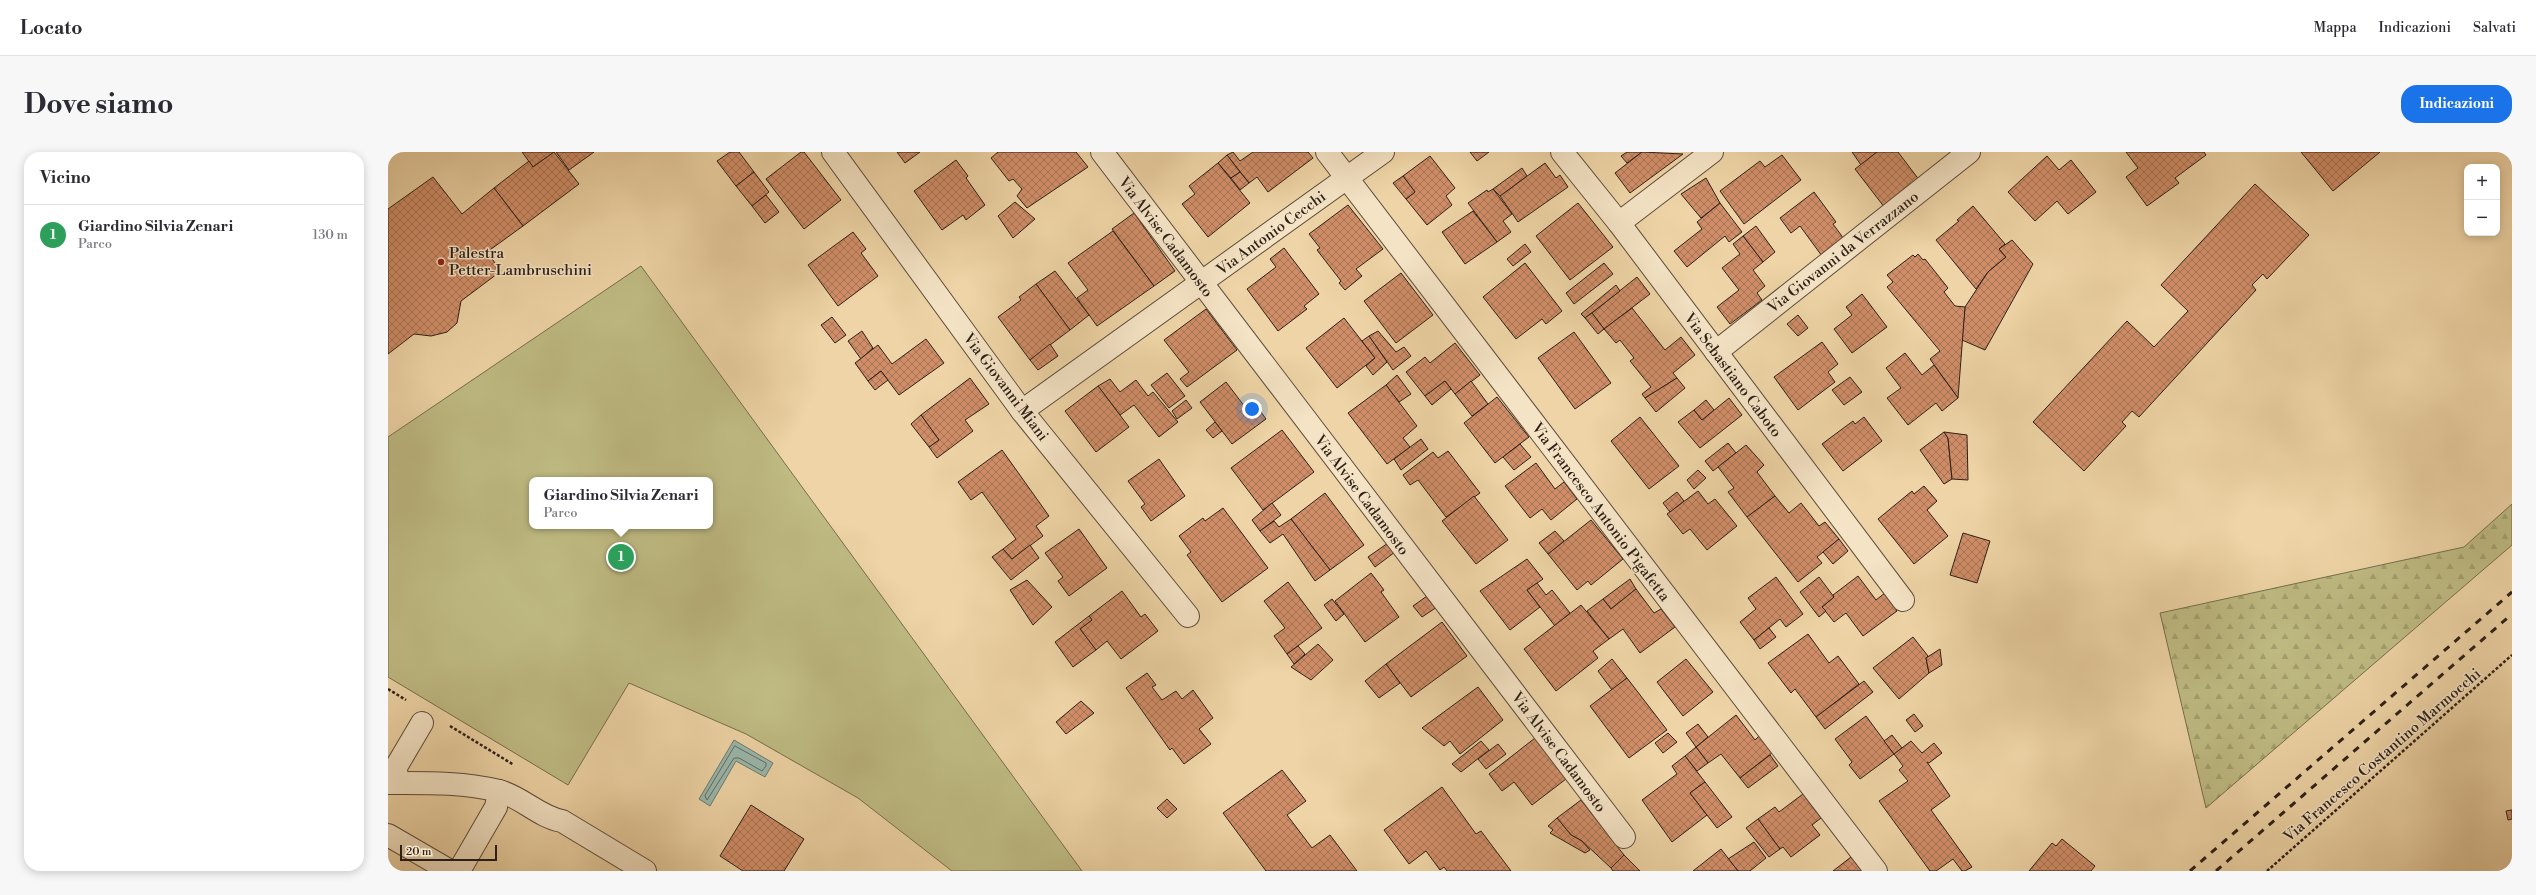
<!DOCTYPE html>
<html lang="it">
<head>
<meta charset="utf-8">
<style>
	body { margin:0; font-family:"Libre Bodoni",serif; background:#f7f7f7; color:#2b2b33 }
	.controls { position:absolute; right:12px; top:12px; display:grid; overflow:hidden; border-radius:8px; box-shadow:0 2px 10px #0003 }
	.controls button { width:36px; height:36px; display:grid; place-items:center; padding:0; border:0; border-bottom:1px solid #e1e1e2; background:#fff; color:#2b2b33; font:20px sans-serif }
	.scale { position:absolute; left:12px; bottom:10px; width:97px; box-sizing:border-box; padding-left:4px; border:2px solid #2d2018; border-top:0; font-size:11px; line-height:14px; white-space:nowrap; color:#2d2018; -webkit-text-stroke:3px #f4e3c5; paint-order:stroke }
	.you { position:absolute; left:864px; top:257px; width:14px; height:14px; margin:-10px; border:3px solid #fff; border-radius:50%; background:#1a73e8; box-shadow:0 0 0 6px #1a73e833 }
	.badge { display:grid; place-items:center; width:26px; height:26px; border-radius:50%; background:#1a73e8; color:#fff; font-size:13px; font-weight:700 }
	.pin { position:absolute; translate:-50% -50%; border:2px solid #fff; box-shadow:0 1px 4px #0006 }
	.popup { position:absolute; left:141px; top:325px; width:184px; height:52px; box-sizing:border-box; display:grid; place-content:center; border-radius:8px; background:#fff; filter:drop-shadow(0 1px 3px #0005); font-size:13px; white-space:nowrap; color:#7c7c81 }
	.popup b { font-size:15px; color:#2b2b33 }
	.popup::after { content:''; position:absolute; left:50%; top:100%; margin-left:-8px; border:8px solid transparent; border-top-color:#fff }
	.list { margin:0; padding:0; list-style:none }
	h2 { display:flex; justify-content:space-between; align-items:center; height:52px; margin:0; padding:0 16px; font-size:17px }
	h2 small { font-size:13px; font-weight:400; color:#7c7c81 }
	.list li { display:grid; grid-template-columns:26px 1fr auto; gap:12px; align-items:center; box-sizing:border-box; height:60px; padding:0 16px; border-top:1px solid #e1e1e2 }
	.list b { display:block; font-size:15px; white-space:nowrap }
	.list p { margin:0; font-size:13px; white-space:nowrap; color:#7c7c81 }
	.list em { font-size:13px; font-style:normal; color:#7c7c81 }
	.map { position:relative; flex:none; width:2124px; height:719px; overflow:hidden; border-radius:16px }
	header { display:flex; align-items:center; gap:24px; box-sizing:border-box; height:56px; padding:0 20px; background:#fff; border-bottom:1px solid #e1e1e2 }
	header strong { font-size:19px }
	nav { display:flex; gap:22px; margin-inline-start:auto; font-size:14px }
	.intro { display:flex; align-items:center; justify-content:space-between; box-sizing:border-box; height:96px; padding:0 24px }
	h1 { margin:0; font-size:28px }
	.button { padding:10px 18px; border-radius:16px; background:#1a73e8; color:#fff; font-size:14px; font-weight:700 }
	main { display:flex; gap:24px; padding:0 24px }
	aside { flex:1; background:#fff; border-radius:16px; box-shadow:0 2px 10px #0003 }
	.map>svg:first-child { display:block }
	.forest { fill:url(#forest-firs); stroke:#766e4e }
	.park { fill:#bfbb83; stroke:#766e4e; fill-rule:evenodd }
	.water { fill:#9ab8ac; stroke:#6e7b71 }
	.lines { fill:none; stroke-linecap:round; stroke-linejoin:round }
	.shore { stroke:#646c62; stroke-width:1 }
	.building { fill:url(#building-cross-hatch); stroke:#2d2018 }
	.minor-casing { stroke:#5d4d3c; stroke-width:24 }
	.path { stroke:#2d2018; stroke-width:2.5; stroke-dasharray:3 2; stroke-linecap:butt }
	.minor { stroke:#f4e3c5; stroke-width:22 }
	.rail { stroke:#2d2018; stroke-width:3; stroke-dasharray:7 7; stroke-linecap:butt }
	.poi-dot { fill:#8f2418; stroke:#f4e3c5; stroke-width:1.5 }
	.labels { text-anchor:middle; stroke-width:3; stroke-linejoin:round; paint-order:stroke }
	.street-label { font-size:15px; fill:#2d2018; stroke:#f4e3c5 }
	.poi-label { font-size:15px; fill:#2d2018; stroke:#f4e3c5; text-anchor:start }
</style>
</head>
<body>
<header>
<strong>Locato</strong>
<nav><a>Mappa</a><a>Indicazioni</a><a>Salvati</a></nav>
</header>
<div class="intro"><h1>Dove siamo</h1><a class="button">Indicazioni</a></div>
<main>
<aside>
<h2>Vicino<small></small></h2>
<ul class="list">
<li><span class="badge" style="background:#2e9e5b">1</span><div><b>Giardino Silvia Zenari</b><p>Parco</p></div><em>130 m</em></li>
</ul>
</aside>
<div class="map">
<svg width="2124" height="719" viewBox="0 0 2124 719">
	<defs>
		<pattern id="forest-firs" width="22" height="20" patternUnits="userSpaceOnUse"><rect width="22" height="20" fill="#bfbb83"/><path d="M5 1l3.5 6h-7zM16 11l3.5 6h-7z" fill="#a4a070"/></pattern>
		<pattern id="building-cross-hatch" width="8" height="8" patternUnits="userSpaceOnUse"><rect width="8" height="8" fill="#d08e68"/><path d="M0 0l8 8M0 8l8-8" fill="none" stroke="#a97455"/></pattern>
	</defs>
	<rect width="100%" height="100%" fill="#eed4a6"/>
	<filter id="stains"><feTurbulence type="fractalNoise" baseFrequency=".005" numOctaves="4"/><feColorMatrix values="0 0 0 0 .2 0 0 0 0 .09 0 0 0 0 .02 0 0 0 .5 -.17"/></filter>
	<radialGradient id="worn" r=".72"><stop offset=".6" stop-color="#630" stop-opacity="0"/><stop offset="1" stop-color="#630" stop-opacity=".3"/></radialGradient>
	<path class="forest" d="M2124 352V393L1818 656 1772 461 2076 395Z"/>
	<path class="park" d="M253 114 694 719H564L470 646 358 582 241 531 180 633 0 525V285ZM144 328H322V374H144Z"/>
	<path class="water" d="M346 588 385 611 377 625 348 609 322 654 311 647Z"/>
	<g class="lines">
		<path class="shore" d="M347 594 378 611V614L374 619 351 606H346L319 648 317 644Z"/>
	</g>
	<g class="building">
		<path d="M134 0H166L145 15Z"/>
		<path d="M166 0 191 32 135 74 106 36 141 9 145 15Z"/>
		<path d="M168 0H206L181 18Z"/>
		<path d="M342 0H351L366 20 348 34 329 9Z"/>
		<path d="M413 0H416L453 48 416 77 378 27Z"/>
		<path d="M509 0H532L517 11Z"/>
		<path d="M610 0H688L700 15 639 56 629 44 634 37 625 27 621 29 603 6Z"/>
		<path d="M845 0 852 9 865 0H920L925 6 880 40 869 25 861 31 839 3Z"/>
		<path d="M1082 0H1101L1089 9Z"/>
		<path d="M1239 0H1254L1239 11 1233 4Z"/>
		<path d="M1254 0 1295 2 1242 41 1227 21Z"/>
		<path d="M1464 0H1489L1473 13Z"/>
		<path d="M1489 0H1510L1532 29 1497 56 1467 17Z"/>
		<path d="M1738 0H1816L1818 3 1787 26 1791 31 1759 54 1738 25 1750 16Z"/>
		<path d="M1913 0H1992L1945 39Z"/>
		<path d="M839 3 852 20 843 26 830 11Z"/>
		<path d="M1394 3 1413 28 1356 72 1332 39 1372 9 1377 15Z"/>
		<path d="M1042 4 1067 36 1058 44 1064 53 1039 73 1018 47 1027 40 1015 24Z"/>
		<path d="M1659 4 1671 18 1683 8 1708 40 1680 62 1669 49 1647 69 1620 40Z"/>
		<path d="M568 8 580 24 578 26 597 53 578 68 575 63 554 78 526 39Z"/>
		<path d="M830 11 862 51 820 85 794 52 807 42 801 34Z"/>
		<path d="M1157 11 1168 26 1172 23 1180 35 1130 70 1112 44Z"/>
		<path d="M1134 16 1139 24 1112 44 1105 37Z"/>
		<path d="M366 20 381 40 364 54 348 34Z"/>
		<path d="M852 20 861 31 852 38 843 26Z"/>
		<path d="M1015 24 1027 40 1018 47 1005 31Z"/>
		<path d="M45 25 74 62 106 36 135 74 99 100 113 119 73 149 69 171 59 180 43 184 26 182 0 202V57Z"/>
		<path d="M1318 26 1332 51 1313 66 1293 42Z"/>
		<path d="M1867 32 1921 83 1879 127 1875 122 1864 133 1868 138 1751 265 1744 259 1734 270 1738 274 1696 319 1645 270 1739 169 1766 195 1800 159 1773 133Z"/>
		<path d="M1105 37 1124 62 1115 69 1123 80 1109 90 1080 51 1099 38 1100 40Z"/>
		<path d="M1426 40 1448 70 1445 72 1456 87 1434 104 1412 74 1403 81 1392 66Z"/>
		<path d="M378 43 391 60 377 71 364 54Z"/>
		<path d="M627 50 647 67 625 86 610 64Z"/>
		<path d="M1190 51 1225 95 1182 128 1148 84Z"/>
		<path d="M1332 51 1354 80 1341 90 1337 84 1299 115 1286 99 1314 77 1309 70Z"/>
		<path d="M960 53 995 97 968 117 974 124 957 138 951 131 953 129 929 98 932 96 921 82Z"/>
		<path d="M1585 54 1617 92 1611 97 1618 105 1600 120 1588 137 1548 88 1571 69 1569 68Z"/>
		<path d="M1085 59 1109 90 1077 112 1054 80Z"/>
		<path d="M746 61 787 119 766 134 724 77Z"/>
		<path d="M1368 74 1387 100 1375 110 1355 84Z"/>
		<path d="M725 79 766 134 709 174 689 146 700 138 680 111Z"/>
		<path d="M465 80 478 97 473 101 490 124 450 154 420 113Z"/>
		<path d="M1355 84 1375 110 1365 118 1377 134 1369 141 1374 148 1342 172 1329 155 1351 138 1334 116 1352 102 1345 92Z"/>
		<path d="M1624 88 1645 112 1597 198 1574 188 1577 155 1600 120 1618 105 1611 97Z"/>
		<path d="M1137 92 1143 100 1125 114 1119 107Z"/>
		<path d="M896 96 931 142 916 154 919 157 890 179 859 137 888 115 882 107Z"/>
		<path d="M1530 102 1535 108 1537 107 1560 136 1556 140 1567 154 1577 155 1570 246 1542 207 1552 199 1499 135 1505 130 1499 123 1525 103 1527 105Z"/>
		<path d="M1137 111 1174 159 1158 172 1154 167 1128 187 1095 145Z"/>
		<path d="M1216 111 1225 122 1186 152 1178 141Z"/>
		<path d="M667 119 701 163 682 178 648 132Z"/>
		<path d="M1013 121 1045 163 1008 191 976 149Z"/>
		<path d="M1249 125 1262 142 1216 177 1204 161Z"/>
		<path d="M648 132 682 178 642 208 610 165 633 148 631 145Z"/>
		<path d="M1228 133 1232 139 1197 166 1193 162Z"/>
		<path d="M1474 142 1499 175 1464 201 1446 177 1464 163 1458 155Z"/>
		<path d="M1244 156 1277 198 1293 185 1307 203 1285 221 1289 226 1257 246 1254 242 1263 235 1242 209 1246 206 1232 188 1228 191 1216 177Z"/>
		<path d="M818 157 849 198 799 235 792 227 801 220 776 188Z"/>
		<path d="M1204 161 1216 177 1210 182 1197 166Z"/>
		<path d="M1410 163 1420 176 1410 184 1399 172Z"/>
		<path d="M444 165 458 183 447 191 433 173Z"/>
		<path d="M956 166 987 206 949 236 918 196Z"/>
		<path d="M474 179 485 196 473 207 460 189Z"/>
		<path d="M990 179 1008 200 1016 195 1023 204 1005 218 981 184Z"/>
		<path d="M1186 180 1223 231 1187 257 1150 206Z"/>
		<path d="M981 184 999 210 985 223 978 214 987 206 974 189Z"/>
		<path d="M538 187 556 211 511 243 493 219 480 229 467 211 490 193 504 212Z"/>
		<path d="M1434 190 1450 212 1440 220 1447 230 1410 258 1386 225Z"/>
		<path d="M1067 191 1092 223 1067 242 1057 229 1037 244 1018 220 1037 205 1042 211Z"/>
		<path d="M662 192 670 204 650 218 642 208Z"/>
		<path d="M1517 201 1534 223 1546 213 1570 246 1554 259 1548 251 1520 273 1499 246 1513 236 1498 216Z"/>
		<path d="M493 219 500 228 487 238 480 229Z"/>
		<path d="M779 221 797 244 781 256 763 233Z"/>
		<path d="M1009 223 1023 242 1011 250 998 233Z"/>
		<path d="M1462 225 1474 240 1456 253 1444 238Z"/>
		<path d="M582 226 601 252 577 268 585 279 549 306 541 295 551 288 533 263Z"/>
		<path d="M1289 226 1297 236 1268 260 1257 246Z"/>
		<path d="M722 227 732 240 748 228 760 244 765 240 790 270 771 285 746 253 732 263 710 234Z"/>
		<path d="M1057 229 1063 237 1044 253 1037 244Z"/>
		<path d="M1083 229 1100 252 1084 264 1067 242Z"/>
		<path d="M838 230 857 255 865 249 878 267 844 292 812 250Z"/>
		<path d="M998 233 1029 274 1015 286 1022 295 999 312 960 261Z"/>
		<path d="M710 234 741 275 708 300 677 259Z"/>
		<path d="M1109 245 1141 285 1107 311 1076 271Z"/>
		<path d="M1341 246 1354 263 1312 296 1290 270 1306 258 1314 268Z"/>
		<path d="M798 248 804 256 789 267 784 259Z"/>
		<path d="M1318 248 1326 258 1314 268 1306 258Z"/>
		<path d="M533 263 551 288 541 295 523 272Z"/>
		<path d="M1252 265 1291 314 1261 337 1223 289Z"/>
		<path d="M1476 265 1494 289 1455 319 1434 292 1465 269 1467 272Z"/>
		<path d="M827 270 834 279 825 286 818 278Z"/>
		<path d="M894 278 926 320 875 358 843 316Z"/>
		<path d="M1556 280 1560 286 1564 327 1556 332 1532 298Z"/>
		<path d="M1556 280 1579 283 1580 328 1564 327 1560 286Z"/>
		<path d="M1033 287 1040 297 1013 318 1006 307Z"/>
		<path d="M1340 291 1348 301 1325 319 1317 309Z"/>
		<path d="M1132 292 1143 305 1126 318 1115 305Z"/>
		<path d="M1358 293 1376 313 1369 320 1387 344 1359 365 1340 340 1346 336 1330 315Z"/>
		<path d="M614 298 661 364 648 374 655 384 624 407 615 397 628 387 594 340 583 348 570 330Z"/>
		<path d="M1060 299 1092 341 1058 365 1030 328 1022 333 1015 323 1045 300 1050 306Z"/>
		<path d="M771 307 797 344 763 369 753 355 757 352 740 329Z"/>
		<path d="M1148 311 1167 337 1176 330 1189 347 1163 368 1154 357 1142 366 1117 334Z"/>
		<path d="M1310 318 1318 326 1306 337 1299 328Z"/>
		<path d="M1536 334 1549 349 1539 358 1560 384 1526 412 1490 367 1524 339 1526 342Z"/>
		<path d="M1310 339 1320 352 1327 347 1349 374 1319 398 1302 377 1295 382 1279 362Z"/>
		<path d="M1289 340 1296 349 1282 360 1275 351Z"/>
		<path d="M937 341 976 393 942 418 903 367Z"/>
		<path d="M1086 344 1120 388 1088 412 1054 369Z"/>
		<path d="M1387 344 1401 361 1413 351 1431 374 1437 370 1451 387 1429 405 1434 411 1410 430 1359 365Z"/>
		<path d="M884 351 893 363 872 379 864 368Z"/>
		<path d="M835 356 880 416 834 450 799 403 803 400 791 384 815 366 817 369Z"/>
		<path d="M903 367 942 418 927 429 895 382 882 391 872 379 886 369 891 375Z"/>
		<path d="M1203 368 1235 407 1203 433 1200 429 1189 438 1160 402Z"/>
		<path d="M691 377 719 416 681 444 670 429 675 425 657 401Z"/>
		<path d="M1167 379 1176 389 1160 402 1151 391Z"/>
		<path d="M1575 381 1602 389 1589 431 1562 423Z"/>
		<path d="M1451 387 1460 399 1445 412 1435 400Z"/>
		<path d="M1000 391 1007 400 987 415 980 405Z"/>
		<path d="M642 393 651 406 623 428 604 405 615 397 624 407Z"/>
		<path d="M1139 407 1155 427 1139 438 1152 455 1122 478 1092 439Z"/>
		<path d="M983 421 996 438 993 440 1011 465 977 490 947 449Z"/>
		<path d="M1470 424 1488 448 1497 441 1509 459 1475 484 1458 461 1446 470 1434 455 1446 445 1445 443Z"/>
		<path d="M1388 425 1415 462 1398 475 1392 467 1366 488 1352 470 1368 457 1360 446Z"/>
		<path d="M1431 425 1446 445 1434 455 1438 459 1431 465 1412 440Z"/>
		<path d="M1242 427 1248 437 1223 457 1215 447Z"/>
		<path d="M639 428 664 455 645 473 622 438Z"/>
		<path d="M900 430 934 476 899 502 886 484 897 476 876 449Z"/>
		<path d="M1149 431 1158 443 1164 438 1182 461 1167 474 1139 438Z"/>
		<path d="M1248 437 1266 461 1273 457 1287 475 1252 501 1235 477 1221 487 1199 459 1215 447 1223 457Z"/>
		<path d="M734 439 753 465 757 462 770 479 733 507 719 489 708 498 692 477 704 468 701 464Z"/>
		<path d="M1046 439 1055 451 1034 465 1025 454Z"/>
		<path d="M944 447 956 462 948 469 936 453Z"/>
		<path d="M1193 453 1221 487 1205 499 1210 506 1168 539 1136 497Z"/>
		<path d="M701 464 704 468 692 477 708 498 685 515 667 490Z"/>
		<path d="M1054 470 1079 504 1023 545 998 512Z"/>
		<path d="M1381 476 1388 485 1372 497 1366 488Z"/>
		<path d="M1420 482 1441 511 1450 504 1471 532 1428 565 1407 537 1403 541 1380 511Z"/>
		<path d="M1525 485 1540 504 1538 506 1541 521 1511 547 1485 516Z"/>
		<path d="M930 492 945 508 923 528 903 515Z"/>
		<path d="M910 494 917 502 906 512 899 502Z"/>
		<path d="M1552 497 1554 513 1541 521 1538 506Z"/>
		<path d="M1224 507 1239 526 1224 538 1210 519Z"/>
		<path d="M1298 507 1325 540 1295 564 1269 530Z"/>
		<path d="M998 512 1012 531 991 546 977 529Z"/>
		<path d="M759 521 768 533 764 535 774 548 788 539 794 547 805 538 825 566 811 577 823 592 796 612 784 596 782 598 738 536Z"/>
		<path d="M1239 526 1279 578 1241 606 1202 554Z"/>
		<path d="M1476 529 1485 540 1437 577 1428 565Z"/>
		<path d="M1090 535 1115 568 1072 602 1062 589 1056 594 1034 576Z"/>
		<path d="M693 549 706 561 678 582 668 570Z"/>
		<path d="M1526 562 1535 574 1527 580 1518 568Z"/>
		<path d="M1348 563 1367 588 1371 584 1384 601 1352 626 1333 602 1320 611 1308 595Z"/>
		<path d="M1478 564 1506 602 1472 627 1461 613 1464 610 1447 587Z"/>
		<path d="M1310 572 1320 585 1308 595 1298 581Z"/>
		<path d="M1280 581 1289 590 1275 601 1267 591Z"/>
		<path d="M1504 583 1514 596 1506 602 1496 589Z"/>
		<path d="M1147 586 1178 627 1144 653 1126 630 1114 639 1101 622Z"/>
		<path d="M1093 589 1101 598 1073 620 1064 612Z"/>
		<path d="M1523 589 1534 601 1546 591 1554 601 1541 611 1539 610 1562 644 1543 658 1584 715 1577 719H1574L1565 707 1548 719H1542L1491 649 1520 629 1511 618 1515 614 1506 602Z"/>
		<path d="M1110 592 1118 602 1098 617 1090 607Z"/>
		<path d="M1308 595 1320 611 1309 619 1297 604Z"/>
		<path d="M1382 603 1390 614 1360 636 1352 626Z"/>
		<path d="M1297 604 1317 630 1302 641 1319 663 1284 690 1254 648 1289 622 1284 614Z"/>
		<path d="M894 618 918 649 899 663 924 696 942 683 969 719H878L835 661Z"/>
		<path d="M1317 630 1344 665 1329 676 1302 641Z"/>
		<path d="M1054 635 1088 682 1093 679 1123 719H1059L1056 715 1052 718 1038 699 1021 712 996 678Z"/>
		<path d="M1415 642 1433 666 1424 673 1432 683 1403 705 1395 695 1392 697 1370 667 1387 655 1391 660Z"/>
		<path d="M779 647 789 657 779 666 769 656Z"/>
		<path d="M1193 648 1236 703 1223 716 1194 689 1183 683 1169 666Z"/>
		<path d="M363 653 416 687 396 719H355L332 704Z"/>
		<path d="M2124 658V667L2120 668 2118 659Z"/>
		<path d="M1169 666 1183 683 1194 689 1202 698 1197 701 1162 681 1165 678 1160 674Z"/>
		<path d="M1370 667 1392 697 1381 705 1358 676Z"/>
		<path d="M1674 687 1707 714 1703 719H1641L1664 691 1668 694Z"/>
		<path d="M1366 690 1378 706 1362 719H1350L1340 707Z"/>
		<path d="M1333 697 1350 719H1305Z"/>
		<path d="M1236 703 1252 719H1225L1223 716Z"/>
		<path d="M1463 705 1474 719H1445Z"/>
	</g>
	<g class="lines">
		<g class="minor-casing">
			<g id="minor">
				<path d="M445 0 634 259 800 464"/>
				<path d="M714 0 1236 685"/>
				<path d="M939 0 1488 719"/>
				<path d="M1174 0 1231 71 1515 448"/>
				<path d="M1231 71 1324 0"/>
				<path d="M1328 200 1581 0"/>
				<path d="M634 259 995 0"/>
				<path d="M0 631C37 631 75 630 111 639 134 645 151 665 174 669L257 719"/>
				<path d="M9 631 8 615 34 571"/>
				<path d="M0 683 62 719"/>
				<path d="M71 719 108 655 111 639"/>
			</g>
		</g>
		<g class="path">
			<path d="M0 537 18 548"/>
			<path d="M62 574 126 613"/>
			<path d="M1879 719 2124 503"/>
		</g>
		<use href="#minor" class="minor"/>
		<g class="rail">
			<path d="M1802 719 2124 440"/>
			<path d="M1828 719 2124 462"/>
		</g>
	</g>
	<circle class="poi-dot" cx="53" cy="110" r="4"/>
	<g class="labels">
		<g class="street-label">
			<text transform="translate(883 81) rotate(-36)" y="5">Via Antonio Cecchi</text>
			<text transform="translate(778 85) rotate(53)" y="5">Via Alvise Cadamosto</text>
			<text transform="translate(1455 100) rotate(-38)" y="5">Via Giovanni da Verrazzano</text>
			<text transform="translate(1345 223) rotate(53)" y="5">Via Sebastiano Caboto</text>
			<text transform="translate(618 235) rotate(53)" y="5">Via Giovanni Miani</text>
			<text transform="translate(974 343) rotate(53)" y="5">Via Alvise Cadamosto</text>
			<text transform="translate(1213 360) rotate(53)" y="5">Via Francesco Antonio Pigafetta</text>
			<text transform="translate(1171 600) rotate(53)" y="5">Via Alvise Cadamosto</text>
			<text transform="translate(1994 603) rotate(-41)" y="5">Via Francesco Costantino Marmocchi</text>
		</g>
		<g class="poi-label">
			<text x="61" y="106">Palestra<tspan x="61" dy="17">Petter-Lambruschini</tspan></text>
		</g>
	</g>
	<rect width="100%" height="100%" filter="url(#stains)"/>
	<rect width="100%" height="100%" fill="url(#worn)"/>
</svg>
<div class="controls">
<button>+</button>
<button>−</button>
</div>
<div class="scale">20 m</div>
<div class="you"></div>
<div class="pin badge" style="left:233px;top:405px;background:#2e9e5b">1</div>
<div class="popup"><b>Giardino Silvia Zenari</b>Parco</div>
</div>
</main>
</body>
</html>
